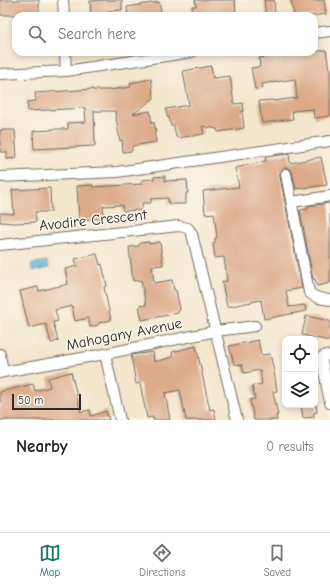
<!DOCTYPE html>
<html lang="en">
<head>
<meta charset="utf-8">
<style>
	body { margin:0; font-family:"Comic Neue",sans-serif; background:#f6f6f6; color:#202124 }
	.controls { position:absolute; right:12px; bottom:12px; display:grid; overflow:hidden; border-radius:8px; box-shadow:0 2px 6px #0003 }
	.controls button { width:36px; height:36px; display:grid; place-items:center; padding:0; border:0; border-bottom:1px solid #e0e0e0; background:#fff; color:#202124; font:20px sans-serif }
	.scale { position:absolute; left:12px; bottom:10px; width:69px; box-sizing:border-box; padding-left:4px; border:2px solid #2b2b2b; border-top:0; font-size:11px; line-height:14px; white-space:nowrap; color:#2b2b2b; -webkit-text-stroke:3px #fbf7ec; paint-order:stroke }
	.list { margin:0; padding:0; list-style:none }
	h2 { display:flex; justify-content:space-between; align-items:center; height:52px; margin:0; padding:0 16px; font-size:17px }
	h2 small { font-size:13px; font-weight:400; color:#757577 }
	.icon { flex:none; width:22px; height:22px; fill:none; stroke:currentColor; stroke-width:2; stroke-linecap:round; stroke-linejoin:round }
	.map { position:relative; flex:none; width:330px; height:420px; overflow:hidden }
	.search { position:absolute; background:#fff; box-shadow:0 2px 6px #0003; left:12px; right:12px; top:12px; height:44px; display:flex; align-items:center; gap:10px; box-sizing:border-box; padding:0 14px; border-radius:12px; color:#757577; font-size:15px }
	.sheet { height:112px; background:#fff }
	nav { display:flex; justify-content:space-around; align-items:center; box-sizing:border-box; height:56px; border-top:1px solid #e0e0e0; background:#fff; font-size:11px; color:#757577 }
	nav a { display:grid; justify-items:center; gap:2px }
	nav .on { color:#0f766e }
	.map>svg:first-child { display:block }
	.water { fill:#5dbbdc; stroke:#447384 }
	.building { fill:#dcaa89 }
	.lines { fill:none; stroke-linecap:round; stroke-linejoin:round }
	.minor-casing { stroke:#716c64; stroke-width:12 }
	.minor { stroke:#fff; stroke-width:10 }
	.labels { text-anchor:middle; stroke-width:3; stroke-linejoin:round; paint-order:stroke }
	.street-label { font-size:15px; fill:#2b2b2b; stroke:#fbf7ec }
</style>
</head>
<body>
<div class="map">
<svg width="330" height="420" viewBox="0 0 330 420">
	<rect width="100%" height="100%" fill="#fbf7ec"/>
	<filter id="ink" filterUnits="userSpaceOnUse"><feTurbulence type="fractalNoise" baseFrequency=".025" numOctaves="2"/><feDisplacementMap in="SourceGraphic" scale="8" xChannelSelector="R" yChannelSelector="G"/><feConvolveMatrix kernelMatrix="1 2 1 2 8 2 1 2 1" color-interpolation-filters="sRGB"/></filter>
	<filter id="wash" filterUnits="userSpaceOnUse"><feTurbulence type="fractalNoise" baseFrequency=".012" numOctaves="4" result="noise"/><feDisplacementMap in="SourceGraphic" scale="16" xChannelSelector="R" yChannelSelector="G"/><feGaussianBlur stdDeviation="0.9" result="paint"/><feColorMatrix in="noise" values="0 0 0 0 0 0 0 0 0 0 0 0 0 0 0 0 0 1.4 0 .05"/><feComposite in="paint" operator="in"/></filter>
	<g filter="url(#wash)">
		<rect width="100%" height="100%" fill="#f4e6cd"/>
		<path class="water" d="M47 261 49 268 33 271 31 264Z"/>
		<g id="blocks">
			<g class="building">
				<rect x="0" y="0" width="39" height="15"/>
				<path d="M108 0H122V10L107 11V16H91L90 1Z"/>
				<path d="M195 0H235L236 13 221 15V16H193L192 6H196Z"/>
				<path d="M264 0H274L275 15 266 16Z"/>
				<path d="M291 0H324L326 14 311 16H294Z"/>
				<path d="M159 2 162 16H128L127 7Z"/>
				<path d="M326 50 329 69H330V116L314 118 313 109 292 111 293 119 262 123 259 101 273 100V101L297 98 295 79 262 84 263 88 255 89 251 68 260 67 259 58 282 55 283 56Z"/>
				<path d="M211 66 213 78 230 76 234 104 243 103 244 111H242L244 128 218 132 217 129 202 126 204 134 177 138V136L176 137 174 126H171L169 117H167L166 109 189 105 183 71Z"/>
				<path d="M151 79 154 98 133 114 150 111 152 124 154 122 156 132H154L156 142 132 146V151L123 152 122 140 120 141 115 111H94L95 146 34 149 33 131 52 130 51 129H68V123L86 122 85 108 28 111 27 102 36 101 35 93 93 89V90H110L131 87 130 83Z"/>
				<path d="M0 130H15L17 158 7 159V152H0Z"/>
				<path d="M289 154 290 163 321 157 327 185 296 189 292 171 288 168H285L279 172 302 288 286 291 289 307 305 305 306 311 264 319 261 300 227 307 222 282 227 281 224 257 215 258 213 243 215 242V238H217L214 213 205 214 203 191 239 187 235 168 266 161 265 157Z"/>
				<path d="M165 176V181L187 180 188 193H186V204H169L168 198 151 199V203H142V210L123 211 122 205 103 206 104 218 79 220 77 186 93 185V187L142 184V180L154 179V177Z"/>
				<path d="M50 188 51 212H35L36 222 14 223 0 222V213L14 214 12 190Z"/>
				<path d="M330 203V283L317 286 315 279H313L300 210 308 209V206Z"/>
				<path d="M149 242V244L160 242 163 265 152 266 154 283 172 280 174 290H176L180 310 178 311V313L142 320 139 306 146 305 141 280 133 281 129 247 139 246 140 243Z"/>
				<path d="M97 254 100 265 102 264 107 286 104 287 111 320 99 323 98 325 90 327 88 318 75 321 72 306 55 310 58 321 53 322 58 341 51 343 46 324 29 328 20 291 38 287 39 291 68 284 65 269 77 266 75 259Z"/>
				<path d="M306 316 330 321V341L302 335Z"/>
				<path d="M258 340 261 355 270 354 274 371 277 391 273 392 278 415H276L277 420H254L250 400 255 399 252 386 262 384 260 370 244 373 242 365 234 364 229 346Z"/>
				<path d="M196 346 210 410 214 409 216 420H186L180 390 165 393 170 420H153V417L147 418 140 383 136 384 131 355 153 352 154 362 173 357 172 352Z"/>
				<path d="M71 372 81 412 90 410 91 416 106 411 109 420H0V392L33 384 35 391 50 387 48 378Z"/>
				<path d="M301 405H316L317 412 314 413V417L303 418Z"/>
			</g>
		</g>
	</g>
	<g filter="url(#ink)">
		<use href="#blocks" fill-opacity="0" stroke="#716c64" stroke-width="1"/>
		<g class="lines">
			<g class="minor-casing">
				<g id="minor">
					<path d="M63 0 64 16"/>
					<path d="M314 33 330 31"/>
					<path d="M65 52 66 71"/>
					<path d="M0 74 66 71 192 52"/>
					<path d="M286 174 309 292C314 298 323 299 330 300"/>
					<path d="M0 177 117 172 330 141"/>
					<path d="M292 202 330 196"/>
					<path d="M0 245 179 226 188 228 192 234 237 420"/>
					<path d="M0 354 3 372"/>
					<path d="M105 354 120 420"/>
					<path d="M330 356 326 355 322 357V361L330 403"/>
					<path d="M0 373 3 372 105 354 216 331 255 326"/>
				</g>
			</g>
			<use href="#minor" class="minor"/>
		</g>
	</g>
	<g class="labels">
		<g class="street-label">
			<text transform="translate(93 220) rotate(-6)" y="5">Avodire Crescent</text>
			<text transform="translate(124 334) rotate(-11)" y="5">Mahogany Avenue</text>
		</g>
	</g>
</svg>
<div class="controls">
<button><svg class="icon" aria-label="locate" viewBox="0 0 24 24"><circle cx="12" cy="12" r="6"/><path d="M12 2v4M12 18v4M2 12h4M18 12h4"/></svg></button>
<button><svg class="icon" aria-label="layers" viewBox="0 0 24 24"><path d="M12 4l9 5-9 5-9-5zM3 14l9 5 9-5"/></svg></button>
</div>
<div class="scale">50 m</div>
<div class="search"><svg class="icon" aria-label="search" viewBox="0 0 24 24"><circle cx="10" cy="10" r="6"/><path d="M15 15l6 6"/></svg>Search here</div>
</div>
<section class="sheet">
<h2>Nearby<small>0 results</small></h2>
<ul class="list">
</ul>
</section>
<nav>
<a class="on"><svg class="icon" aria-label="map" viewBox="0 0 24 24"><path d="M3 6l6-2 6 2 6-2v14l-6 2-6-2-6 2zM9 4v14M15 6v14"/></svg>Map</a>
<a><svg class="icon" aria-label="directions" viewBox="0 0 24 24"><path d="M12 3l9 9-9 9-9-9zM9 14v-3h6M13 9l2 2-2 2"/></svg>Directions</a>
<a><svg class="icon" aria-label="saved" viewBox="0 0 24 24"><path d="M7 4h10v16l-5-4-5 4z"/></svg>Saved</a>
</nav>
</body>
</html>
